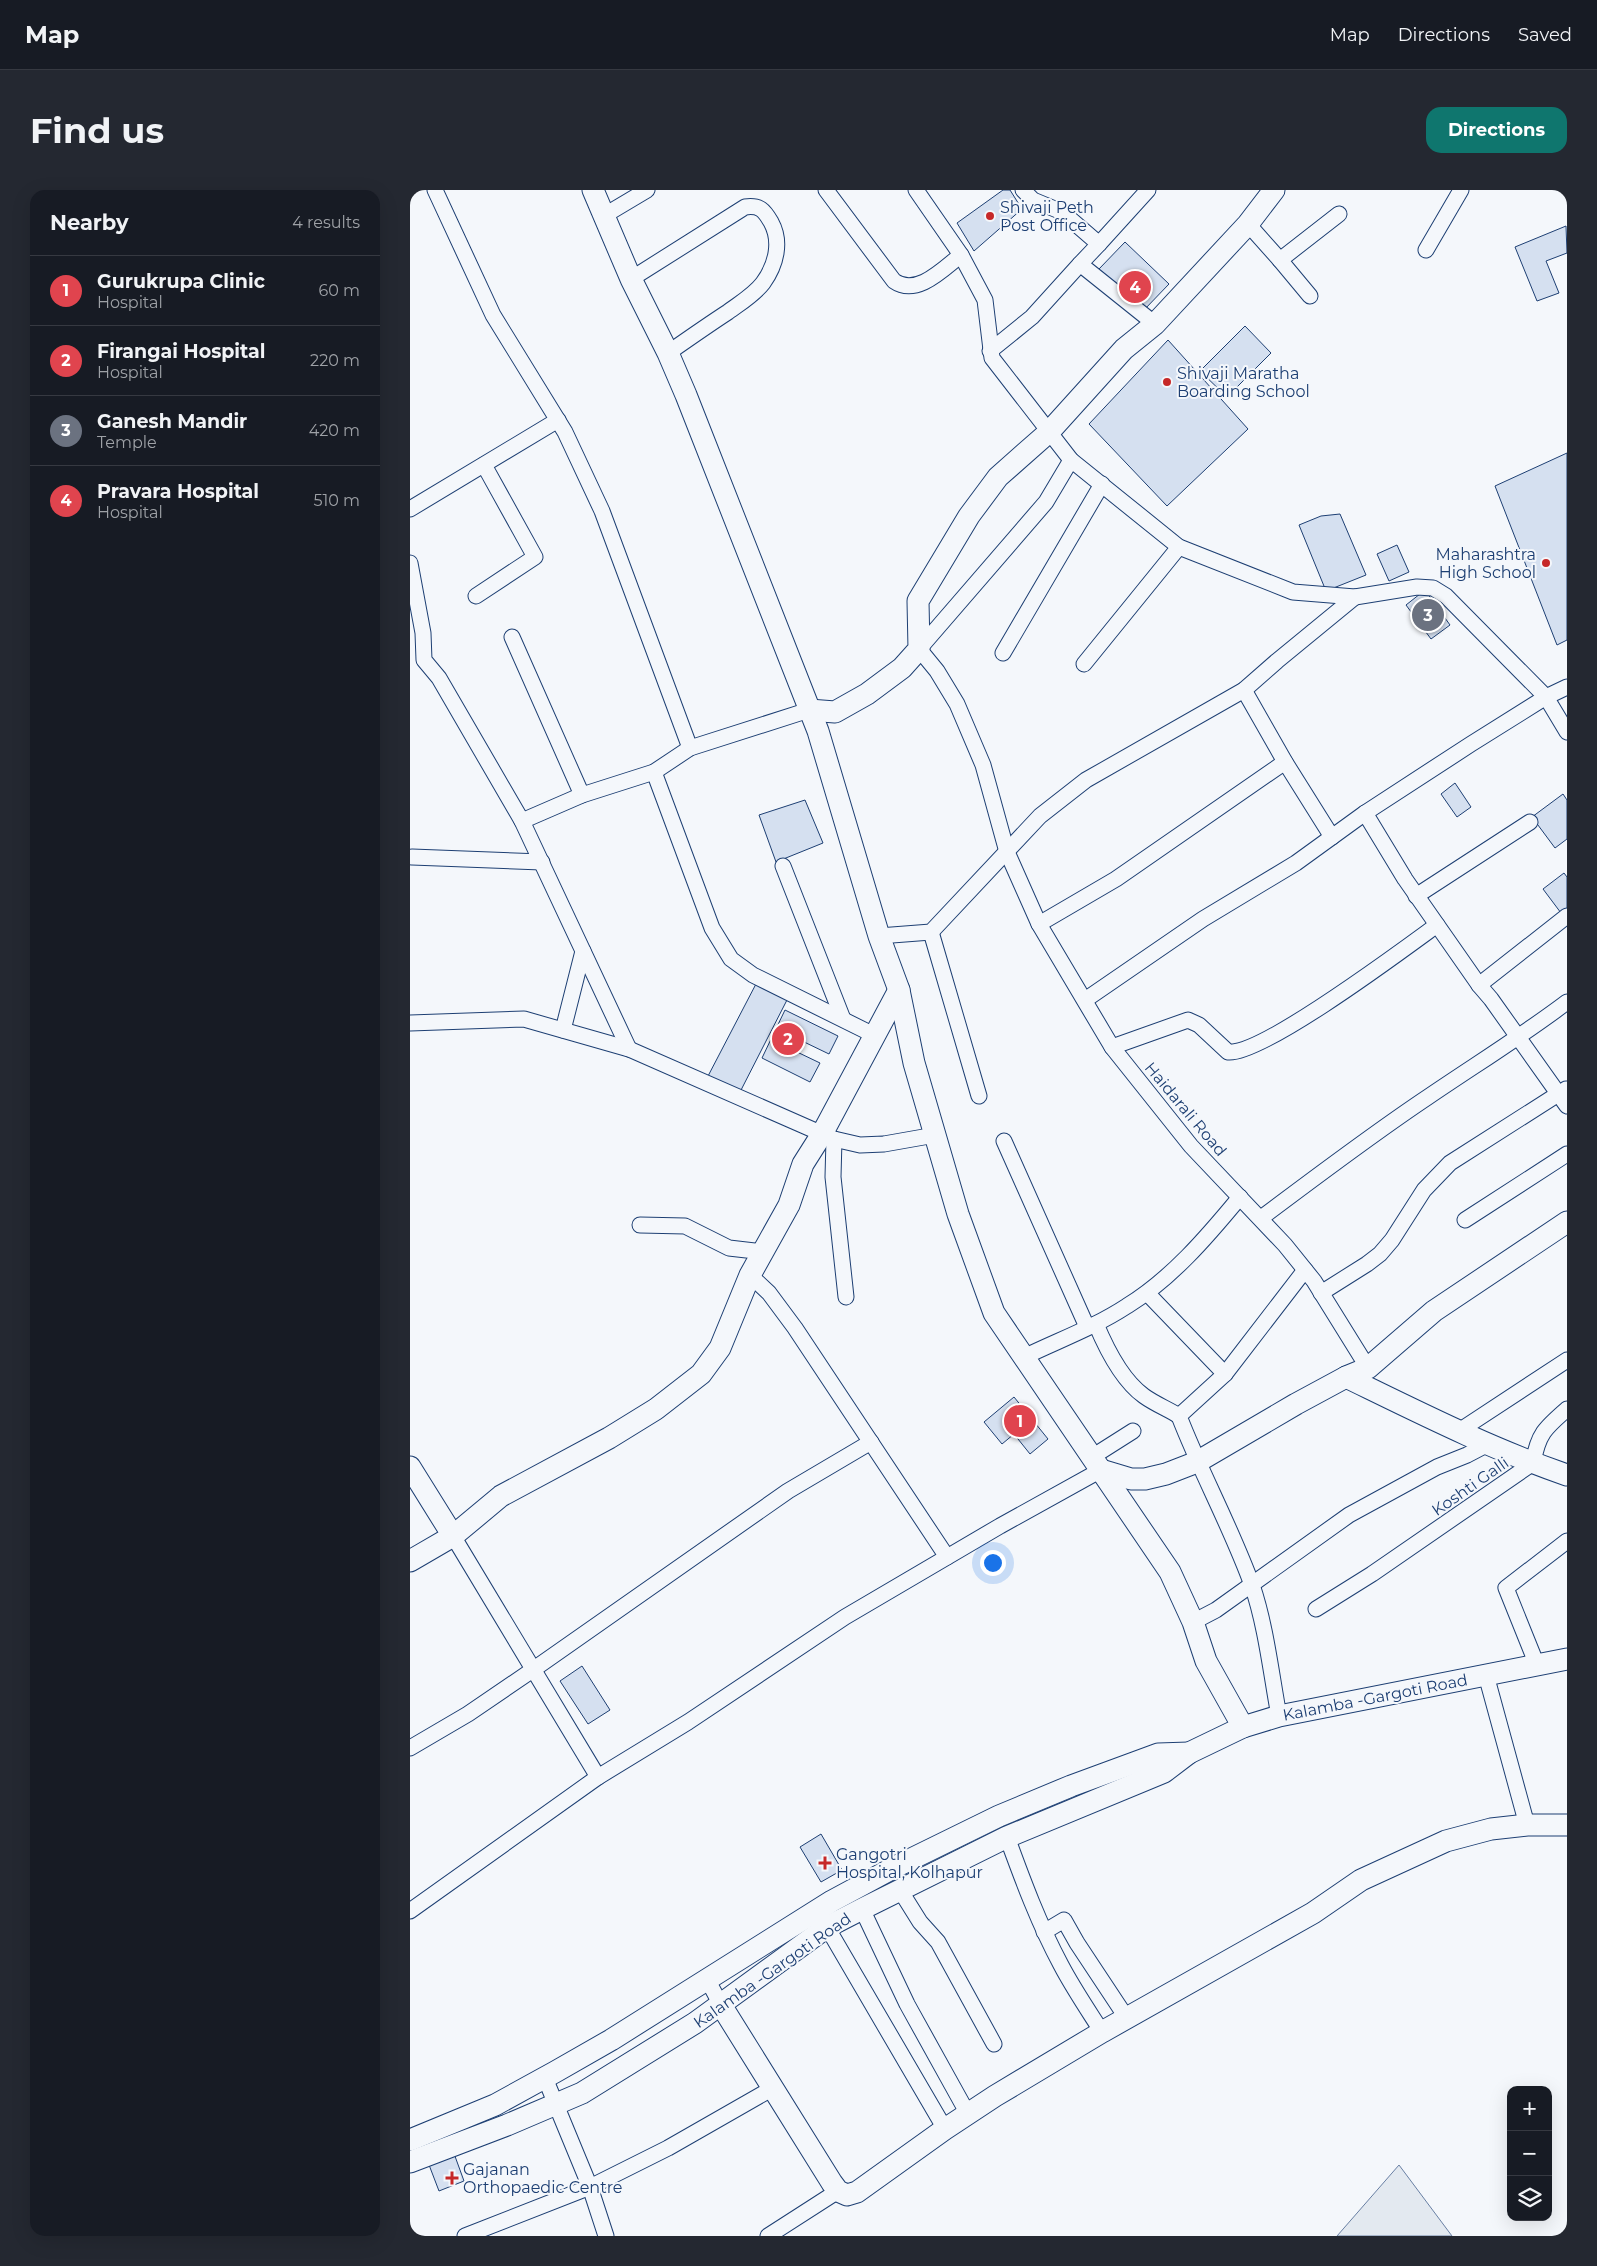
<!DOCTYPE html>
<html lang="en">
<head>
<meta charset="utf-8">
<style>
	body { margin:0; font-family:Montserrat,sans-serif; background:#242831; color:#f1f3f6 }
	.controls { position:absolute; right:15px; bottom:15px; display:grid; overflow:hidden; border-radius:10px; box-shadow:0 5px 20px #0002 }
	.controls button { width:45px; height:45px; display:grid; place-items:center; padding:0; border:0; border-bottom:1px solid #363941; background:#171b24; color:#f1f3f6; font:25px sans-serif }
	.you { position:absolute; left:582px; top:1372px; width:18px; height:18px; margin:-12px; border:4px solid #fff; border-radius:50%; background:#1a73e8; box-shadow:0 0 0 8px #1a73e833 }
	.badge { display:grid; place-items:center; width:32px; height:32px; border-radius:50%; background:#0f766e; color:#fff; font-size:16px; font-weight:700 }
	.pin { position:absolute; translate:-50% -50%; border:2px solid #fff; box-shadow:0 1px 5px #0006 }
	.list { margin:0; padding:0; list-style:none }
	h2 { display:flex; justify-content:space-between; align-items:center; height:65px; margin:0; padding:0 20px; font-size:21px }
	h2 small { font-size:16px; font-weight:400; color:#9ea1a6 }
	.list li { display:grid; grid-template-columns:32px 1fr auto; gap:15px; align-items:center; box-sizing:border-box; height:70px; padding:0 20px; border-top:1px solid #363941 }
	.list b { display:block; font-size:19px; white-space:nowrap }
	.list p { margin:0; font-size:16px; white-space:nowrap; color:#9ea1a6 }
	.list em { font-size:16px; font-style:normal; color:#9ea1a6 }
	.icon { flex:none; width:28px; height:28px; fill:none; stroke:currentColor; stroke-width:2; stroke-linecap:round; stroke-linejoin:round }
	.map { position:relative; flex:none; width:1157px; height:2046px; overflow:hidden; border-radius:15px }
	header { display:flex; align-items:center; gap:30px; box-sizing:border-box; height:70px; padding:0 25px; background:#171b24; border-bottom:1px solid #363941 }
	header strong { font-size:24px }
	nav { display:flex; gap:28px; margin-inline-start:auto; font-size:18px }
	.intro { display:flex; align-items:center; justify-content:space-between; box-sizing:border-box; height:120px; padding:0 30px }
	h1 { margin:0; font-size:35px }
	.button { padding:12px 22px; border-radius:15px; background:#0f766e; color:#fff; font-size:18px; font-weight:700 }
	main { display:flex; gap:30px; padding:0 30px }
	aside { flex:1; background:#171b24; border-radius:15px; box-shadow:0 5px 20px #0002 }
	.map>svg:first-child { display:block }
	.green { fill:#e3e9f0; stroke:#687fa3 }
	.building { fill:#d5e0f0; stroke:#1d3f73 }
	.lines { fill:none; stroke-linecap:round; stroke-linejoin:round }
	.street-casing { stroke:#1d3f73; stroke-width:17 }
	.secondary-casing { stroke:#1d3f73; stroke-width:23 }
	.street { stroke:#f4f7fb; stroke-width:15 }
	.secondary { stroke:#f4f7fb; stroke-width:21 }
	.poi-dot { fill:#c62828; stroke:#f4f7fb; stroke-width:2 }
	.labels { text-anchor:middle; stroke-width:4; stroke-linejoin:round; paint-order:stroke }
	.poi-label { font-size:16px; fill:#1d3f73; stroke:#f4f7fb; text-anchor:start }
	.street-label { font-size:16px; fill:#1d3f73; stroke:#f4f7fb }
</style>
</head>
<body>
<header>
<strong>Map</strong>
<nav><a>Map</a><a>Directions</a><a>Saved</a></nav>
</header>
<div class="intro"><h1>Find us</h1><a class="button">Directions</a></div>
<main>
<aside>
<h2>Nearby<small>4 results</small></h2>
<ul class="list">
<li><span class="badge" style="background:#e0444e">1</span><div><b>Gurukrupa Clinic</b><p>Hospital</p></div><em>60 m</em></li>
<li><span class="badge" style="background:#e0444e">2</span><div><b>Firangai Hospital</b><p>Hospital</p></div><em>220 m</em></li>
<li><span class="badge" style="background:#6b7280">3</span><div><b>Ganesh Mandir</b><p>Temple</p></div><em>420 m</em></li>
<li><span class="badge" style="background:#e0444e">4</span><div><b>Pravara Hospital</b><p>Hospital</p></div><em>510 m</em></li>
</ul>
</aside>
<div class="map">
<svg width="1157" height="2046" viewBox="0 0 1157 2046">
	<rect width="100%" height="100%" fill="#f4f7fb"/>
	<path class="green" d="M989 1975 1042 2046H927Z"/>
	<g class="building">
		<path d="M593 0H600L612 19 564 61 547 33Z"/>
		<path d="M1156 36 1157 63 1136 71 1149 103 1127 111 1105 57Z"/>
		<path d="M715 52 759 94 733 121 689 79Z"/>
		<path d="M835 136 861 163 817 207 790 181Z"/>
		<path d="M758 150 838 239 757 316 679 234Z"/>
		<path d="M1157 263V450L1147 455 1085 296Z"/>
		<path d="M930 324 956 385 916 401 889 335 911 326Z"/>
		<path d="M987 355 999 382 979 391 967 364Z"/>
		<path d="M1015 400 1040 435 1021 449 996 415Z"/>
		<path d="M1045 593 1061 617 1047 627 1031 604Z"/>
		<path d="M1153 604 1157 610V649L1145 658 1122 627Z"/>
		<path d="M395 610 413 653 366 672 349 625Z"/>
		<path d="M1154 683 1157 687V718L1151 723 1133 699Z"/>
		<path d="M347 792 378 808 329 904 297 888Z"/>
		<path d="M375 820 428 846 419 864 390 850 385 861 410 873 400 892 352 868Z"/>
		<path d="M604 1207 638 1249 620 1264 604 1244 592 1254 574 1232Z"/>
		<path d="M172 1476 200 1520 178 1534 150 1491Z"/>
		<path d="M411 1644 432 1680 411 1692 390 1657Z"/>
		<path d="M42 1958 54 1991 29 2001 16 1967Z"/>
	</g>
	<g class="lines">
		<g class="street-casing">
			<g id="street">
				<path d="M25 0 83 125 155 242 192 321 280 558"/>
				<path d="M416 0 484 91C507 107 533 79 551 65"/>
				<path d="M506 0 551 65 575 110 582 168 661 270 769 357 883 402 945 407 1007 397 1023 398 1036 406 1136 507 1157 542"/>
				<path d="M613 0 623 10 652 22 689 54 670 74 745 134"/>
				<path d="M195 25 237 0"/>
				<path d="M838 34 870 70 929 24"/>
				<path d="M689 54 738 0"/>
				<path d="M1016 60 1051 0"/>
				<path d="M870 70 900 106"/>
				<path d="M221 89 335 17C350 15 354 20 361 32 372 52 366 75 353 93 344 105 330 113 318 122 298 135 278 149 258 163"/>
				<path d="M580 161 622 127 670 74"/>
				<path d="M661 270 636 312 509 459 527 481 547 514 573 575 597 662 629 734 702 857 781 956 875 1055 904 1091 958 1178"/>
				<path d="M0 319 148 230"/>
				<path d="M0 373 13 443 14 470 29 488 112 631 219 859"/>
				<path d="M66 406 125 367 74 275"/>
				<path d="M102 447 172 605"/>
				<path d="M593 463 692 294"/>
				<path d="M674 474 769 357"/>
				<path d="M834 500 875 572 922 647"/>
				<path d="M244 582 302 738 321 769 343 785 464 845"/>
				<path d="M955 623 995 689 1069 795 1081 809 1157 916"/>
				<path d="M112 631 172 605 244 582 280 558 399 520"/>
				<path d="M2 667 132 672"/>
				<path d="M373 676 433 829"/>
				<path d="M1006 706 1120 632"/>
				<path d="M629 734 706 689 875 572"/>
				<path d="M521 742 569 906"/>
				<path d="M469 746 521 742 630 626 676 590 834 500 867 471 945 407"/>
				<path d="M1069 795 1157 726"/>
				<path d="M675 810 793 729 886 673 955 623 1061 554 1136 507 1157 497"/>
				<path d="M0 833 114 829 219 859 424 949 450 955 474 954 525 945"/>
				<path d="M153 840 173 761"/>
				<path d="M702 857 778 830 789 835 818 862C851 866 994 759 1027 735"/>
				<path d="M424 949 423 987 436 1107"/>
				<path d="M594 951 677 1137"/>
				<path d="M851 1028C906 987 961 945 1018 907 1065 875 1112 846 1157 812"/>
				<path d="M1055 1030 1157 964"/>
				<path d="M230 1035 275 1036 319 1058 354 1062"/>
				<path d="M340 1085 359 1103 385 1138 537 1367"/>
				<path d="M737 1103 815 1184"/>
				<path d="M911 1103 957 1074 970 1064 982 1050 1014 1000 1040 973 1156 899"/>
				<path d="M686 1134C696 1158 713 1191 734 1206 745 1214 758 1219 769 1226"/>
				<path d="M614 1167C649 1150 685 1137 717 1116 761 1089 797 1047 830 1007"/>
				<path d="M1049 1241 1157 1170"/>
				<path d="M682 1267 723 1241"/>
				<path d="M43 1346 188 1587 278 1532 435 1427 590 1336 691 1280"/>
				<path d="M906 1419 962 1384 1123 1273C1128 1244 1135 1238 1157 1219"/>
				<path d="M783 1432 806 1420 939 1325 1027 1277 1057 1265 1078 1254"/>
				<path d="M1127 1475 1096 1398 1157 1351"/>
				<path d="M1076 1485 1117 1635"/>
				<path d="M869 1526C861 1483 856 1436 842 1395 821 1337 791 1283 769 1226L815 1184 895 1080"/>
				<path d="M0 1558 58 1524 124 1479 378 1301 461 1252"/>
				<path d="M597 1647C613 1691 629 1734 651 1775 663 1798 678 1820 692 1842"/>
				<path d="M490 1700 510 1732 528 1752 584 1854"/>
				<path d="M452 1719 497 1814 558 1924"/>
				<path d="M0 1721 188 1587"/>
				<path d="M417 1737 535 1939"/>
				<path d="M634 1742 654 1730 667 1753 716 1827"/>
				<path d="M297 1789 311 1815"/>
				<path d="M135 1888 180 1997 196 2046"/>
				<path d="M55 2046 180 1997 258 1958 363 1898"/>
				<path d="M358 2046 428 2001"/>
			</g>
		</g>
		<g class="secondary-casing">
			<g id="secondary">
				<path d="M183 0 221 89 258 163 276 205 408 541 469 746 489 800 504 873 548 1024 584 1123 760 1382 783 1432 796 1471 833 1537"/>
				<path d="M399 520 425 522 457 504 492 478 509 459 508 411 559 326 588 287 639 242 714 159 745 134 838 34 864 0"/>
				<path d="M936 1187C1008 1222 1081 1259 1157 1285"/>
				<path d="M0 1277 43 1346"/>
				<path d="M691 1280 721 1289H735L756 1284 787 1272 886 1214 936 1187 958 1178 1024 1121 1157 1032"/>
				<path d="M0 1371 43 1346 91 1306 199 1248 246 1219 291 1184 310 1158 340 1085 379 1015 393 974 412 944 489 800"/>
				<path d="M311 1815 422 1993 428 2001 437 2005 447 2002 535 1939 585 1906 692 1842 903 1723 951 1690 1036 1651 1081 1639 1117 1635H1157"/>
				<path d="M0 1950 85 1915 145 1882 201 1850 422 1711 485 1677 589 1626 661 1596 748 1564 779 1563"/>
				<path d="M0 1972 97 1935 172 1903 285 1833 417 1737 452 1719 597 1647 754 1582 779 1563 833 1537 869 1526 1157 1469"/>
			</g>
		</g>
		<use href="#street" class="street"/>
		<use href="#secondary" class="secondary"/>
	</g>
	<g class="poi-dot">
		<circle cx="580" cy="26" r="5"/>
		<circle cx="757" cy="192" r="5"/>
		<circle cx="1136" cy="373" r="5"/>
		<path d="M412.5 1665.5h5v5h5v5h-5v5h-5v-5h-5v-5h5z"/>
		<path d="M39.5 1980.5h5v5h5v5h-5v5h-5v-5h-5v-5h5z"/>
	</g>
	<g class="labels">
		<g class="poi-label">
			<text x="590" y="23">Shivaji Peth<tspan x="590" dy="18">Post Office</tspan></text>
			<text x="767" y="189">Shivaji Maratha<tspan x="767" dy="18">Boarding School</tspan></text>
			<text x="1126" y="370" text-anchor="end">Maharashtra<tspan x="1126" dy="18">High School</tspan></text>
			<text x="426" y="1670">Gangotri<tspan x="426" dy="18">Hospital, Kolhapur</tspan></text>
			<text x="53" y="1985">Gajanan<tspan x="53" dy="18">Orthopaedic Centre</tspan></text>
		</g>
		<g class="street-label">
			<text transform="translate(776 919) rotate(50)" y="6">Haidarali Road</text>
			<text transform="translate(1060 1296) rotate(-35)" y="6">Koshti Galli</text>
			<text transform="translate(965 1507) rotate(-11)" y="6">Kalamba -Gargoti Road</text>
			<text transform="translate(362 1780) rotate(-35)" y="6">Kalamba -Gargoti Road</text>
		</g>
	</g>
</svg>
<div class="controls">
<button>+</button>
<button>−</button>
<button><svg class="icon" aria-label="layers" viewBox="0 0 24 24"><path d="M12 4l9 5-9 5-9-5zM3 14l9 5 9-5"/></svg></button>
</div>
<div class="you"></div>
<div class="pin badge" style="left:610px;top:1231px;background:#e0444e">1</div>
<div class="pin badge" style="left:378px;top:849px;background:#e0444e">2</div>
<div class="pin badge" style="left:1018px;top:425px;background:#6b7280">3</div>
<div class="pin badge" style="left:725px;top:97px;background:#e0444e">4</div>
</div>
</main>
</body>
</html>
